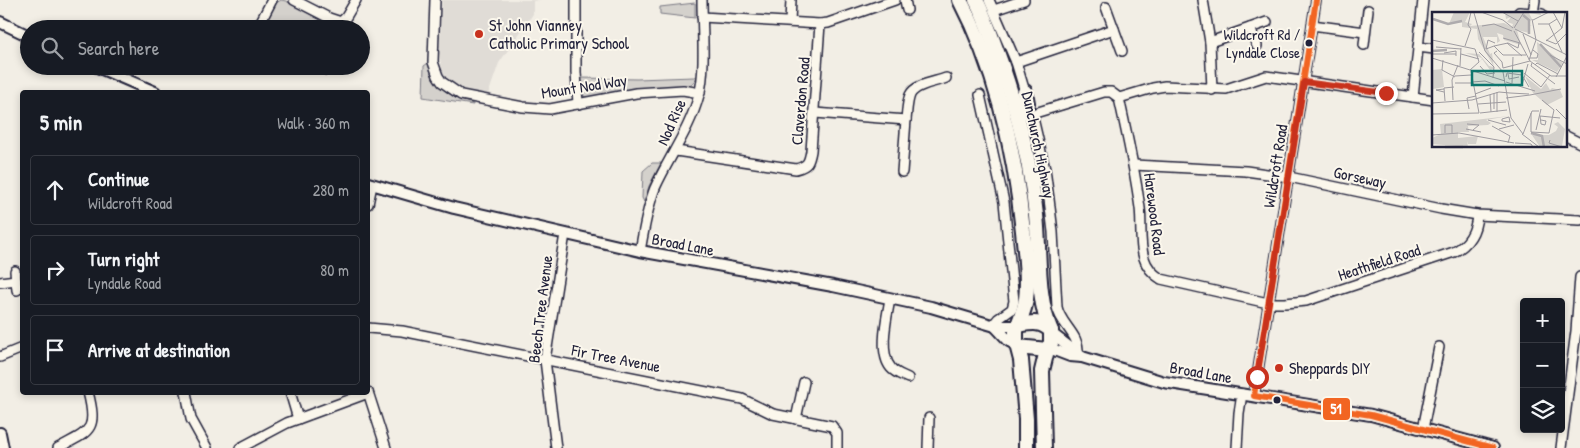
<!DOCTYPE html>
<html lang="en">
<head>
<meta charset="utf-8">
<style>
	body { margin:0; font-family:"Patrick Hand",sans-serif; background:#242831; color:#f1f3f6 }
	.controls { position:absolute; right:15px; bottom:15px; display:grid; overflow:hidden; border-radius:5px; box-shadow:0 2px 8px #0003 }
	.controls button { width:45px; height:45px; display:grid; place-items:center; padding:0; border:0; border-bottom:1px solid #363941; background:#171b24; color:#f1f3f6; font:25px sans-serif }
	.stop { position:absolute; width:15px; height:15px; margin:-11px; border:4px solid #c8321e; border-radius:50%; background:#fff }
	.stop.end { background:#c8321e; border-color:#fff; box-shadow:0 1px 5px #0008 }
	.list { margin:0; padding:0; list-style:none }
	h2 { display:flex; justify-content:space-between; align-items:center; height:65px; margin:0; padding:0 20px; font-size:21px }
	h2 small { font-size:16px; font-weight:400; color:#9ea1a6 }
	.list li { display:grid; grid-template-columns:32px 1fr auto; gap:15px; align-items:center; box-sizing:border-box; height:70px; margin:0 10px 10px; padding:0 10px; border:1px solid #363941; border-radius:5px }
	.list b { display:block; font-size:19px; white-space:nowrap }
	.list p { margin:0; font-size:16px; white-space:nowrap; color:#9ea1a6 }
	.list em { font-size:16px; font-style:normal; color:#9ea1a6 }
	.icon { flex:none; width:28px; height:28px; fill:none; stroke:currentColor; stroke-width:2; stroke-linecap:round; stroke-linejoin:round }
	.map { position:relative; flex:none; width:1580px; height:448px; overflow:hidden }
	.search { position:absolute; background:#171b24; box-shadow:0 2px 8px #0003; left:20px; top:20px; width:350px; height:55px; display:flex; align-items:center; gap:12px; box-sizing:border-box; padding:0 18px; border-radius:28px; color:#9ea1a6; font-size:19px }
	.panel { position:absolute; background:#171b24; box-shadow:0 2px 8px #0003; left:20px; top:90px; width:350px; height:305px; border-radius:5px }
	.map>svg:first-child { display:block }
	.built { fill:#e0dcd6 }
	.green { fill:#d4d1cc; stroke:#7b7a84 }
	.lines { fill:none; stroke-linecap:round; stroke-linejoin:round }
	.minor-casing { stroke:#22223b; stroke-width:12 }
	.tertiary-casing { stroke:#22223b; stroke-width:14 }
	.trunk-casing { stroke:#22223b; stroke-width:18 }
	.minor { stroke:#fbf7ec; stroke-width:9 }
	.tertiary { stroke:#fbf7ec; stroke-width:10 }
	.trunk { stroke:#fbf7ec; stroke-width:14 }
	.bus-1-casing { stroke:#fbf7ec; stroke-width:10 }
	.bus-1 { stroke:#f26522; stroke-width:6 }
	.route { stroke:#c8321e; stroke-width:6 }
	.poi-dot { fill:#c8321e; stroke:#fbf7ec; stroke-width:2 }
	.bus-dot { fill:#22223b; stroke:#fbf7ec; stroke-width:2 }
	.labels { text-anchor:middle; stroke-width:4; stroke-linejoin:round; paint-order:stroke }
	.bus-label { font-size:15px; fill:#22223b; stroke:#fbf7ec; text-anchor:end }
	.poi-label { font-size:16px; fill:#22223b; stroke:#fbf7ec; text-anchor:start }
	.street-label { font-size:16px; fill:#22223b; stroke:#fbf7ec }
	.inset-river { fill:none; stroke:#aeabad; stroke-width:2.5 }
	.inset-road { fill:none; stroke:#9f9ca1; stroke-width:1 }
	.view { fill:#0f766e; fill-opacity:0.15; stroke:#0f766e; stroke-width:2.5 }
	.inset-edge { fill:none; stroke:#22223b; stroke-width:2.5 }
	.line-badge { stroke:#fbf7ec; stroke-width:2 }
	.badge-label { font-size:14px; text-anchor:middle; font-weight:bold; fill:#fff }
</style>
</head>
<body>
<div class="map">
<svg width="1580" height="448" viewBox="0 0 1580 448">
	<rect width="100%" height="100%" fill="#f2eee5"/>
	<filter id="ink" filterUnits="userSpaceOnUse"><feTurbulence type="fractalNoise" baseFrequency=".02" numOctaves="2"/><feDisplacementMap in="SourceGraphic" scale="10" xChannelSelector="R" yChannelSelector="G"/><feConvolveMatrix kernelMatrix="1 2 1 2 8 2 1 2 1" color-interpolation-filters="sRGB"/></filter>
	<g filter="url(#ink)">
		<path class="built" d="M442 0H540L533 1V14L499 63 488 95 463 89 450 81 443 73 439 54Z"/>
		<g class="green">
			<path d="M281 0 286 1 337 29H262L276 3Z"/>
			<path d="M695 3V18L660 14V7Z"/>
			<path d="M428 63C433 87 452 98 473 104V105L423 97 424 66Z"/>
			<path d="M698 76 692 84 687 86 631 89 593 97H585L582 93 580 78 637 79 694 77Z"/>
			<path d="M652 163H661L649 186 644 202 642 198 643 171Z"/>
		</g>
		<g class="lines">
			<g class="minor-casing">
				<g id="minor">
					<path d="M294 0 329 18 341 22 346 17 356 0"/>
					<path d="M435 0 433 62 438 76 442 82 461 95 523 107 550 109 636 93 683 90 700 93"/>
					<path d="M576 0V72L578 104"/>
					<path d="M905 0 907 10"/>
					<path d="M989 0 1016 62 1025 92"/>
					<path d="M1203 0 1210 42 1212 90"/>
					<path d="M1535 0 1533 13 1542 14"/>
					<path d="M1106 7 1122 51"/>
					<path d="M994 10 1024 0"/>
					<path d="M1519 12 1533 13"/>
					<path d="M702 17 820 24 828 23 895 0"/>
					<path d="M790 22 791 0"/>
					<path d="M1312 25 1365 32"/>
					<path d="M1250 28 1257 46"/>
					<path d="M257 29 272 0"/>
					<path d="M1210 42 1267 22"/>
					<path d="M1364 45 1368 10"/>
					<path d="M1418 47 1434 49"/>
					<path d="M1016 62 1114 29"/>
					<path d="M320 66 327 70 329 66"/>
					<path d="M980 95 1004 202 1014 301 1012 309 998 319 993 325"/>
					<path d="M1413 97 1423 0"/>
					<path d="M1119 98C1127 134 1135 171 1140 208 1142 224 1139 243 1144 258 1147 268 1153 274 1161 279L1268 303H1285L1306 301 1454 252C1469 244 1476 232 1477 215"/>
					<path d="M815 113 906 120C907 112 907 102 910 95 915 84 936 82 946 78"/>
					<path d="M1566 136 1580 143"/>
					<path d="M676 151 796 169C808 166 809 162 811 151L820 24"/>
					<path d="M1134 165 1246 171 1289 177 1441 209 1477 215 1580 220"/>
					<path d="M902 172 906 120"/>
					<path d="M368 204 372 185"/>
					<path d="M640 251C644 230 647 208 655 188 669 157 690 129 699 95 706 71 702 27 702 0"/>
					<path d="M15 271 17 290"/>
					<path d="M0 282 16 280"/>
					<path d="M890 299C887 317 878 353 891 368 895 373 902 375 908 378"/>
					<path d="M368 328 402 331 742 399 773 414 832 426 837 433V448"/>
					<path d="M1078 353C1080 335 1060 324 1057 307L1053 232 1049 199 1045 169 1033 118 1035 113 1104 92H1111L1119 98 1153 88 1165 86 1226 89 1266 76 1434 100"/>
					<path d="M0 357 22 348"/>
					<path d="M186 392 191 419 207 448"/>
					<path d="M290 392 298 419"/>
					<path d="M368 392 386 448"/>
					<path d="M1254 396 1316 0"/>
					<path d="M796 419 804 382"/>
					<path d="M1423 429 1439 347"/>
					<path d="M58 448C90 431 98 431 88 392"/>
					<path d="M240 448 287 423 368 393"/>
					<path d="M556 448 545 360 565 234"/>
					<path d="M928 448 929 418"/>
					<path d="M1237 448 1239 413 1242 394"/>
					<path d="M1561 448 1576 331 1580 277"/>
				</g>
			</g>
			<g class="tertiary-casing">
				<g id="tertiary">
					<path d="M0 22 29 36"/>
					<path d="M95 66 155 92"/>
					<path d="M368 183 454 208 640 251 833 286 931 307 995 326H1018"/>
					<path d="M995 326 1009 341 1017 345"/>
					<path d="M1051 333 1082 357"/>
					<path d="M1049 348 1070 356 1082 357 1164 382 1371 415 1493 448"/>
					<path d="M0 433 3 448"/>
				</g>
			</g>
			<g class="trunk-casing">
				<g id="trunk">
					<path d="M960 0C997 71 1015 152 1023 231 1025 253 1029 278 1026 299 1025 308 1021 317 1018 325"/>
					<path d="M976 0C984 15 990 33 996 49 1016 103 1030 158 1036 215 1040 252 1036 297 1051 331"/>
					<path d="M1018 118 1027 103 1025 92"/>
					<path d="M1018 347 1047 350 1051 343V331C1042 320 1030 323 1018 325L1016 331V341L1021 360 1026 419V448"/>
					<path d="M1044 448 1042 371 1047 350"/>
				</g>
			</g>
			<use href="#minor" class="minor"/>
			<use href="#tertiary" class="tertiary"/>
			<use href="#trunk" class="trunk"/>
			<g class="bus-1-casing">
				<path id="bus-1" d="M1316 0 1254 396 1371 415 1493 448"/>
			</g>
			<use href="#bus-1" class="bus-1"/>
		</g>
	</g>
	<g class="lines" filter="url(#ink)">
		<path class="route" d="M1257 377 1304 82 1386 93"/>
	</g>
	<g class="poi-dot">
		<circle cx="479" cy="34" r="5"/>
		<circle cx="1279" cy="368" r="5"/>
	</g>
	<g class="bus-dot">
		<circle cx="1309" cy="43" r="4.5"/>
		<circle cx="1277" cy="400" r="4.5"/>
	</g>
	<g class="labels">
		<g class="bus-label">
			<text x="1300" y="40">Wildcroft Rd /<tspan x="1300" dy="18">Lyndale Close</tspan></text>
		</g>
		<g class="poi-label">
			<text x="489" y="31">St John Vianney<tspan x="489" dy="18">Catholic Primary School</tspan></text>
			<text x="1289" y="374">Sheppards DIY</text>
		</g>
		<g class="street-label">
			<text transform="translate(584 86) rotate(-9)" y="6">Mount Nod Way</text>
			<text transform="translate(800 101) rotate(-85)" y="6">Claverdon Road</text>
			<text transform="translate(671 122) rotate(-66)" y="6">Nod Rise</text>
			<text transform="translate(1039 145) rotate(78)" y="6">Dunchurch Highway</text>
			<text transform="translate(1275 166) rotate(-81)" y="6">Wildcroft Road</text>
			<text transform="translate(1360 177) rotate(12)" y="6">Gorseway</text>
			<text transform="translate(1155 214) rotate(83)" y="6">Harewood Road</text>
			<text transform="translate(683 244) rotate(11)" y="6">Broad Lane</text>
			<text transform="translate(1379 262) rotate(-18)" y="6">Heathfield Road</text>
			<text transform="translate(540 309) rotate(-83)" y="6">Beech Tree Avenue</text>
			<text transform="translate(616 358) rotate(11)" y="6">Fir Tree Avenue</text>
			<text transform="translate(1201 372) rotate(10)" y="6">Broad Lane</text>
		</g>
	</g>
	<g transform="translate(1432 12)">
		<rect width="135" height="135" fill="#f2eee5"/>
		<path d="M22 0H38L33 10 40 12 38 14 72 11 80 15 81 12 75 10 79 5 74 7 73 0H108L109 3 97 1 100 7 96 12 100 14 96 13 97 21 85 18 89 33 72 28 71 23 65 21 68 29 65 31V25H51L58 42 60 41 62 57 58 58 50 47 48 50 50 46 33 41 47 42 57 54 62 55 46 27 45 17 30 15V10L17 12ZM105 30 131 51 125 60 100 48H106ZM10 57 12 75 1 77 0 58ZM93 64 109 77 114 71 118 78 120 76 128 78 131 85 115 93 101 81ZM77 104 54 108 59 111 56 113 36 114 37 120H26V126L46 124 44 132H36L35 129 36 135 0 132V126L9 122 8 112ZM126 110 133 117 130 134 135 135H108L100 123H117L124 119 126 115 122 112Z" fill="#d4d1cc"/>
		<path class="inset-river" d="M91 3 97 8V22M1 7 16 12 30 9M108 32 129 55M0 39 15 38M99 121 110 124 112 135M13 135H31"/>
		<path class="inset-road" d="M49 0 71 8 81 16M70 0 86 9M121 0 130 16M42 1 53 39 71 60 79 106 91 122M101 8 117 0M106 12H117L125 7M117 12 130 40M50 14 62 12 80 19M82 16 92 0M130 16 133 0M39 17 36 13 39 0M83 17 135 43M82 19 98 49 119 64H135M91 22 99 43M71 26 88 31M0 28 43 37 47 50 38 58M114 28 124 32 135 21M114 29 130 16M75 31 90 44M87 31 86 36 76 31 62 34 71 43H94M33 34 39 17M62 34 54 37 56 28 63 31M4 35 29 37M65 39 62 41 70 50 71 56M47 40 62 55 61 66M12 41 24 39V44M0 42H24M29 42 47 47M118 43 135 52M0 46 73 69M98 46H105L106 42 101 38M11 48 10 58 23 65M97 48 104 28 100 7M100 51 99 54 123 72M103 53 105 51 126 62M28 54 29 36M48 54 55 62 63 61M71 56 98 49M39 59 47 101M92 61 109 75 118 63M76 62 77 67 87 65M23 64 39 63M74 65 75 61 90 63 97 75M124 65 135 44M40 70 53 69 67 74M74 70 103 79M23 71H40M80 71 81 45M90 73 96 52M12 77 4 78 12 80M65 80V100M62 81V97M78 81 97 82M43 82 59 76M58 83 59 100M98 83 129 77M74 86 98 83M21 88 20 68 26 53M110 88 122 98 120 107M13 89 12 76 22 75M0 91 40 88 67 80 78 81M46 92 74 90M37 97 35 86 44 84M124 97 135 108M48 101 75 98M99 101V120M0 102 47 101M77 105 78 110 70 109V107ZM56 108 74 113M109 108 114 109 113 113 109 112 108 104 128 106M35 112 47 113 41 118M60 114 78 124 76 131M34 117 49 120M67 117 82 113M104 118 109 97M99 120 117 121 120 107M13 121V113H20V121M90 122 107 135M91 122 100 99H107M0 123 27 121 82 131M118 128 117 131 130 135M83 131 99 132 101 135"/>
		<path class="view" d="M40 59H90V73H40Z"/>
		<rect width="135" height="135" class="inset-edge"/>
	</g>
	<rect class="line-badge" x="1322" y="397" width="29" height="24" rx="5" fill="#f26522"/>
	<g class="badge-label">
		<text x="1336" y="414">51</text>
	</g>
</svg>
<div class="controls">
<button>+</button>
<button>−</button>
<button><svg class="icon" aria-label="layers" viewBox="0 0 24 24"><path d="M12 4l9 5-9 5-9-5zM3 14l9 5 9-5"/></svg></button>
</div>
<div class="stop" style="left:1257px;top:377px"></div>
<div class="stop end" style="left:1386px;top:93px"></div>
<div class="search"><svg class="icon" aria-label="search" viewBox="0 0 24 24"><circle cx="10" cy="10" r="6"/><path d="M15 15l6 6"/></svg>Search here</div>
<section class="panel">
<h2>5 min<small>Walk · 360 m</small></h2>
<ul class="list">
<li><svg class="icon" aria-label="ahead" viewBox="0 0 24 24"><path d="M12 20V5M6 11l6-6 6 6"/></svg><div><b>Continue</b><p>Wildcroft Road</p></div><em>280 m</em></li>
<li><svg class="icon" aria-label="right" viewBox="0 0 24 24"><path d="M7 20v-9h11M14 6l5 5-5 5"/></svg><div><b>Turn right</b><p>Lyndale Road</p></div><em>80 m</em></li>
<li><svg class="icon" aria-label="arrive" viewBox="0 0 24 24"><path d="M6 21V4h12l-3 4 3 4H6"/></svg><div><b>Arrive at destination</b></div></li>
</ul>
</section>
</div>
</body>
</html>
